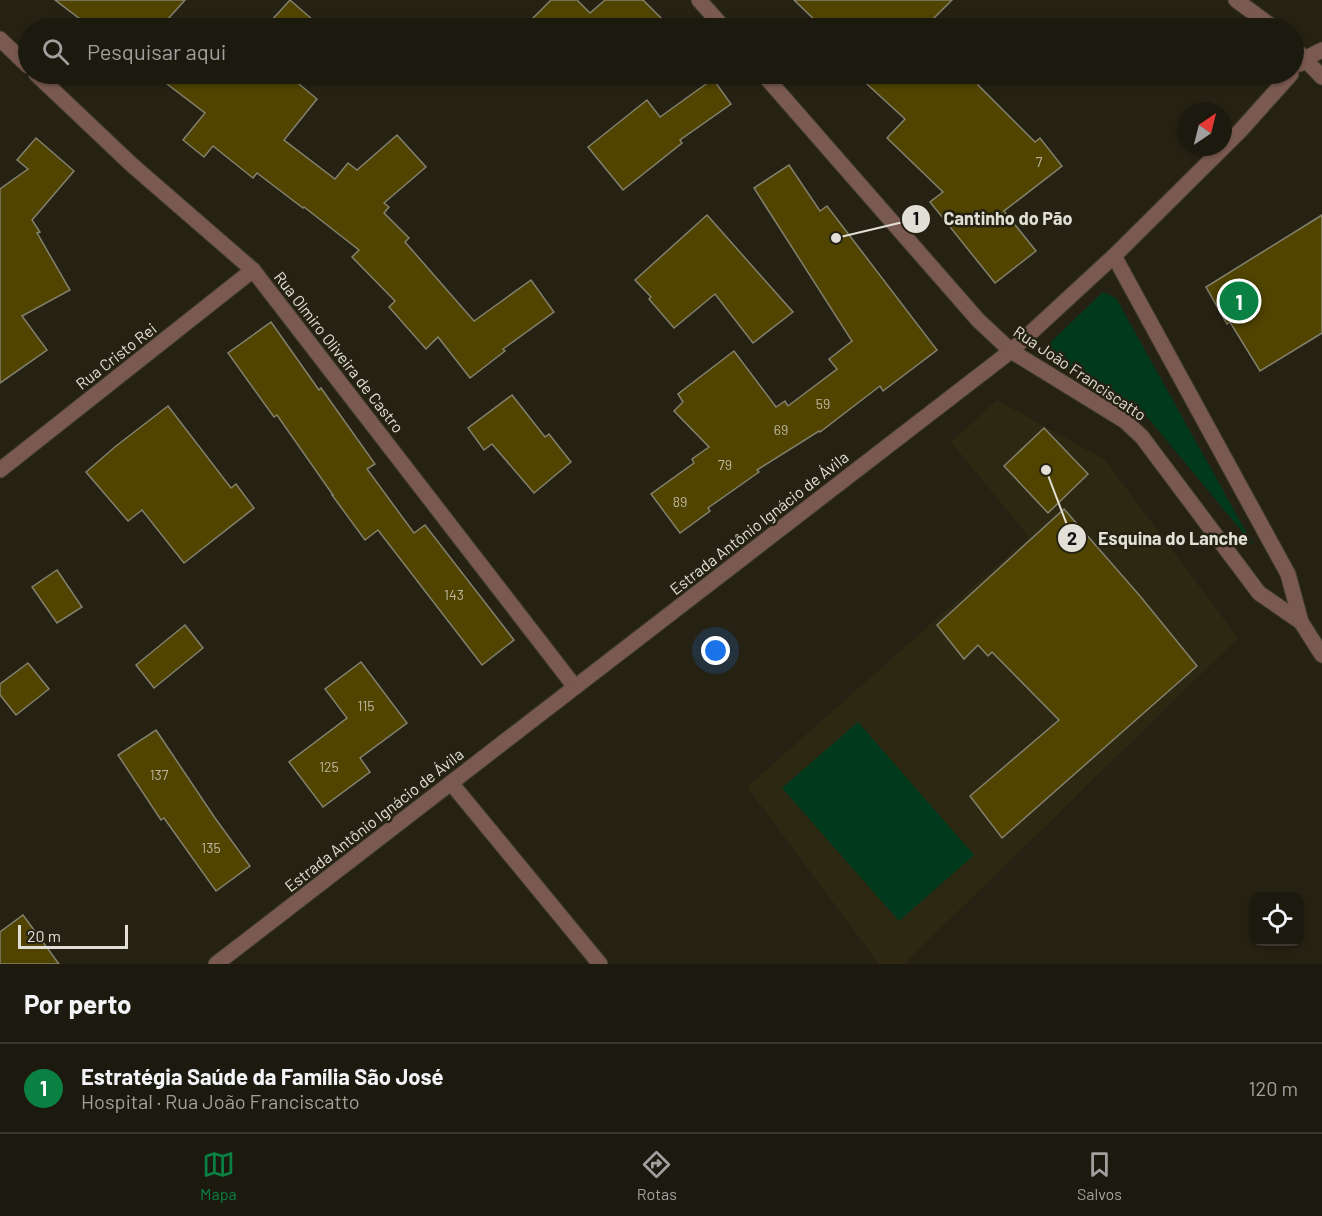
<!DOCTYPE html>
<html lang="pt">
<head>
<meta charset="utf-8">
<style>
	body { margin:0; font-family:Barlow,sans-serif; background:#29271c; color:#f1f3f6 }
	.controls { position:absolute; right:18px; bottom:18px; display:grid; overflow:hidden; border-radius:12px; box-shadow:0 2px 4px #0004 }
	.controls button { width:54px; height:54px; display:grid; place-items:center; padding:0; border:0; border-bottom:2px solid #3a382e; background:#1c1a0e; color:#f1f3f6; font:30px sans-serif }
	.compass { position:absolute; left:1178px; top:102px; width:54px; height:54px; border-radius:50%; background:#1c1a0e; box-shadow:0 2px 4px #0004; rotate:35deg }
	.scale { position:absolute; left:18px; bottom:15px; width:110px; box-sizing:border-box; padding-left:6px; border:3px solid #e2e0d6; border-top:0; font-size:16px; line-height:21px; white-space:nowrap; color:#e2e0d6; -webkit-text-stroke:4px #262213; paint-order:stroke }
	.you { position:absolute; left:716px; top:651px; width:21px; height:21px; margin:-15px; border:4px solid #fff; border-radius:50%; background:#1a73e8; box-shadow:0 0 0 9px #1a73e833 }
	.badge { display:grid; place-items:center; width:39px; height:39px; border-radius:50%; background:#0b8043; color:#fff; font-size:20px; font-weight:700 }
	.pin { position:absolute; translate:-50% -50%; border:3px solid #fff; box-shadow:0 2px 6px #0006 }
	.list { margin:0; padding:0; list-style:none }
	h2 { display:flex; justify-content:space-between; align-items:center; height:78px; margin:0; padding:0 24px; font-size:26px }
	h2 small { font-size:20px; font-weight:400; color:#a0a19e }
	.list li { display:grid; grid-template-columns:39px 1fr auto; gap:18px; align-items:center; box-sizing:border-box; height:90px; padding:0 24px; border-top:2px solid #3a382e }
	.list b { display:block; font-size:22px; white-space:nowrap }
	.list p { margin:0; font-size:20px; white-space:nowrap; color:#a0a19e }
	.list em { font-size:20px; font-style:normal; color:#a0a19e }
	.icon { flex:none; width:33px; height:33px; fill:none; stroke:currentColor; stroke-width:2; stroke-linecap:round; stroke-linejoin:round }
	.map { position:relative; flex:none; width:1322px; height:964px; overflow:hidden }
	.search { position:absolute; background:#1c1a0e; box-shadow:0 2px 4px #0004; left:18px; right:18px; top:18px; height:66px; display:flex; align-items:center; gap:15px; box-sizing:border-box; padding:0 21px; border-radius:33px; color:#a0a19e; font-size:22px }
	.sheet { height:168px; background:#1c1a0e }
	nav { display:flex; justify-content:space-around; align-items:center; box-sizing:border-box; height:84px; border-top:2px solid #3a382e; background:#1c1a0e; font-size:16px; color:#a0a19e }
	nav a { display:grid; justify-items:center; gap:3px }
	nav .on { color:#0b8043 }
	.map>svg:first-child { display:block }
	.built { fill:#2c2811 }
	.green { fill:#00391c }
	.building { fill:#504400; stroke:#83806e; stroke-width:1.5 }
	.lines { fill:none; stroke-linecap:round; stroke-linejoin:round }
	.minor-casing { stroke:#403d2e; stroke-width:17 }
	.tertiary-casing { stroke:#403d2e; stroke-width:17 }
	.minor { stroke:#7a5a50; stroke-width:15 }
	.tertiary { stroke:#7a5a50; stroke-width:15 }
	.labels { text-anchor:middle; stroke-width:5; stroke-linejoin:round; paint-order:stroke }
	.number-label { font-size:14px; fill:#beb9a0 }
	.street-label { font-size:16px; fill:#e2e0d6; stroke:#262213 }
	.leader { fill:none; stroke:#e2e0d6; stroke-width:2 }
	.callout-dot { fill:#e2e0d6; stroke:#262213; stroke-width:2 }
	.mark-label { font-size:18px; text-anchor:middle; font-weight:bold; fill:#111 }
	.callout-label { font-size:18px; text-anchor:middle; font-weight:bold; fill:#e2e0d6; stroke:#262213; stroke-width:5; stroke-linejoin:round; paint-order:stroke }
</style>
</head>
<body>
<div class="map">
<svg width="1322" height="964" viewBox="0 0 1322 964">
	<rect width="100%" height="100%" fill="#262213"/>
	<path class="built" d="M997 400 1105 460 1238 638 904 964H879L747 787 1029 537 951 442Z"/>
	<g class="green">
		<path d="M1103 292 1116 298 1254 546 1149 419 1047 355 1052 341Z"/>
		<path d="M858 722 974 855 899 921 782 788Z"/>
	</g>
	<g class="building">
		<path d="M55 0H185L168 19 181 28H92Z"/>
		<path d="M290 0 314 21 307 28H279L271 21Z"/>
		<path d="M551 0H577L590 13 605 0H643L671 28H523Z"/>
		<path d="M794 0H952L924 28H823Z"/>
		<path d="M154 74H287L317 99 284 140 335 179 348 163 357 170 397 135 426 167 384 203 389 207 384 213 409 238 405 242 474 321 531 280 554 312 503 349 505 351 470 378 438 337 426 349 389 307 395 301 352 257 359 250 304 207 303 208 257 173 253 178 213 146 204 157 183 140 205 113Z"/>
		<path d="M856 74H970L979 83 978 85 1035 142 1040 138 1062 166 1004 211 1036 251 995 283 930 202 943 192 887 138 905 119Z"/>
		<path d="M713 79 731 104 680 140 682 143 623 190 588 147 647 100 660 117Z"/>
		<path d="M36 138 74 171 32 220 40 232 37 233 70 290 22 316 47 350 0 383V189L28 169 17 160Z"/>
		<path d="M789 165 820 211 827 206 937 350 883 391 880 386 820 432 819 431 757 470 759 472 708 508 710 511 680 533 651 494 694 463 692 459 709 447 674 411 683 402 678 394 734 351 776 407 785 401 788 406 837 369 829 359 852 341 754 188Z"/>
		<path d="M707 215 793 312 753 343 715 294 674 328 649 299 651 297 635 280Z"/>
		<path d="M1322 215V333L1260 371 1230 322 1227 324 1206 287Z"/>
		<path d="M271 322 319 390 321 388 375 464 367 469 414 533 425 525 514 640 482 665 378 530 365 540 332 495H333L277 415 274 417 228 353Z"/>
		<path d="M512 395 545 437 549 434 571 462 534 493 492 444 484 450 468 428Z"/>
		<path d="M168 406 231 488 236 484 254 508 184 563 142 510 128 521 86 472 116 446Z"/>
		<path d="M1044 428 1088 474 1048 513 1004 466Z"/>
		<path d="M1064 509 1140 596 1197 666 1002 838 970 796 1059 720 992 652 988 656 978 645 964 659 937 625Z"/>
		<path d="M57 570 82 607 57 623 32 587Z"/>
		<path d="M185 625 203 648 154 688 136 665Z"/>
		<path d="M361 662 407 723 360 758 370 772 323 807 289 762 347 718 325 689Z"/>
		<path d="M28 663 49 689 16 715 0 695V684Z"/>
		<path d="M156 730 215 818 250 866 216 891 164 818 161 820 118 755Z"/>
		<path d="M23 915 59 964H0V932Z"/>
	</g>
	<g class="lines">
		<g class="minor-casing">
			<g id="minor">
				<path d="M0 39 28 66"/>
				<path d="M36 74 132 165 253 270 575 687"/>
				<path d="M0 470 253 270"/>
				<path d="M451 783 600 964"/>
			</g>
		</g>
		<g class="tertiary-casing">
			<g id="tertiary">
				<path d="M699 0 724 28"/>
				<path d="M1236 0 1274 28"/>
				<path d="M1294 48 1322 77"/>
				<path d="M1300 64 1304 59 1322 50"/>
				<path d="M763 74 978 320 1011 351 1125 421 1142 437 1259 593 1301 622"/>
				<path d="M1114 256 1288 574 1301 622 1322 655"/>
				<path d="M216 964 1011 351 1114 256 1240 131 1291 74"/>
			</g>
		</g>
		<use href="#minor" class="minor"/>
		<use href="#tertiary" class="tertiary"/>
	</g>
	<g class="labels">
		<g class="number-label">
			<text x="1039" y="167">7</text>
			<text x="823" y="409">59</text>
			<text x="781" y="435">69</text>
			<text x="725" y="470">79</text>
			<text x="680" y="507">89</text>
			<text x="454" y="600">143</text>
			<text x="366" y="711">115</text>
			<text x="329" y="772">125</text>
			<text x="159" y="780">137</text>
			<text x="211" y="853">135</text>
		</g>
		<g class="street-label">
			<text transform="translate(339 352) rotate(52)" y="6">Rua Olmiro Oliveira de Castro</text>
			<text transform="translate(116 356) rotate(-38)" y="6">Rua Cristo Rei</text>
			<text transform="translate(1080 373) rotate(34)" y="6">Rua João Franciscatto</text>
			<text transform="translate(759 523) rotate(-38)" y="6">Estrada Antônio Ignácio de Ávila</text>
			<text transform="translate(374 820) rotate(-38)" y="6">Estrada Antônio Ignácio de Ávila</text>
		</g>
	</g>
	<path class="leader" d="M836 238L916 219M1046 470L1072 538"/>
	<g class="callout-dot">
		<circle cx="836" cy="238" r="6"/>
		<circle cx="1046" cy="470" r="6"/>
		<circle cx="916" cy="219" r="15"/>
		<circle cx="1072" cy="538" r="15"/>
	</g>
	<g class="mark-label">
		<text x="916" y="225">1</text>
		<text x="1072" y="545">2</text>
	</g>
	<g class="callout-label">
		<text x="1008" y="225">Cantinho do Pão</text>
		<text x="1173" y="545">Esquina do Lanche</text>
	</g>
</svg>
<div class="controls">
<button><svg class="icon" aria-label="locate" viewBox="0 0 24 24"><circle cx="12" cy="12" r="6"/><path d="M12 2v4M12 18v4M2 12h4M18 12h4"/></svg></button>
</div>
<svg class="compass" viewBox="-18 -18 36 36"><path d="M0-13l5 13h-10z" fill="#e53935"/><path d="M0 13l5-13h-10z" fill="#a0a19e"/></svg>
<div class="scale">20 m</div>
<div class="you"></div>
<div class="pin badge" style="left:1239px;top:301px">1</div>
<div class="search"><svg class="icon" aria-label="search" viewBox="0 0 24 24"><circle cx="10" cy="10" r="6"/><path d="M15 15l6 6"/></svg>Pesquisar aqui</div>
</div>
<section class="sheet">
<h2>Por perto<small></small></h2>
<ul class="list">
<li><span class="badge">1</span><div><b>Estratégia Saúde da Família São José</b><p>Hospital · Rua João Franciscatto</p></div><em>120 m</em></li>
</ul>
</section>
<nav>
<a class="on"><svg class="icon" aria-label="map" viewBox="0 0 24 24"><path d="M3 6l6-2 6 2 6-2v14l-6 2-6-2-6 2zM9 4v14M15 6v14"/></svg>Mapa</a>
<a><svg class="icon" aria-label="directions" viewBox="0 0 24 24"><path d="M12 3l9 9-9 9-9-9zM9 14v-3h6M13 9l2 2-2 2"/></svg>Rotas</a>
<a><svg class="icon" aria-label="saved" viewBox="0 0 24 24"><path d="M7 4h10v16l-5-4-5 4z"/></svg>Salvos</a>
</nav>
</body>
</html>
